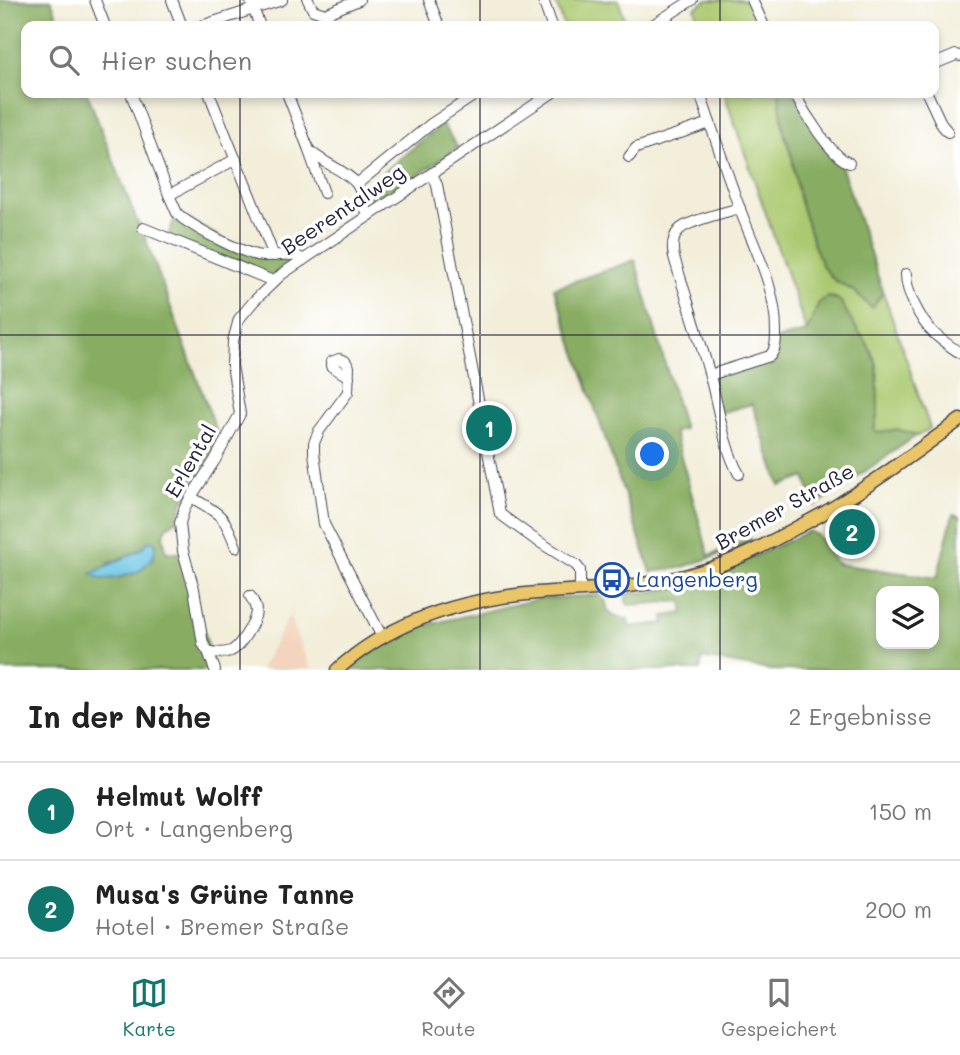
<!DOCTYPE html>
<html lang="de">
<head>
<meta charset="utf-8">
<style>
	body { margin:0; font-family:Mali,sans-serif; background:#f6f6f6; color:#222 }
	.controls { position:absolute; right:21px; bottom:21px; display:grid; overflow:hidden; border-radius:14px; box-shadow:0 4px 10px #0003 }
	.controls button { width:63px; height:63px; display:grid; place-items:center; padding:0; border:0; border-bottom:2px solid #e0e0e0; background:#fff; color:#222; font:35px sans-serif }
	.you { position:absolute; left:653px; top:455px; width:24px; height:24px; margin:-18px; border:5px solid #fff; border-radius:50%; background:#1a73e8; box-shadow:0 0 0 10px #1a73e833 }
	.badge { display:grid; place-items:center; width:46px; height:46px; border-radius:50%; background:#0f766e; color:#fff; font-size:23px; font-weight:700 }
	.pin { position:absolute; translate:-50% -50%; border:4px solid #fff; box-shadow:0 2px 7px #0006 }
	.list { margin:0; padding:0; list-style:none }
	h2 { display:flex; justify-content:space-between; align-items:center; height:91px; margin:0; padding:0 28px; font-size:30px }
	h2 small { font-size:23px; font-weight:400; color:#767676 }
	.list li { display:grid; grid-template-columns:46px 1fr auto; gap:21px; align-items:center; box-sizing:border-box; height:98px; padding:0 28px; border-top:2px solid #e0e0e0 }
	.list b { display:block; font-size:26px; white-space:nowrap }
	.list p { margin:0; font-size:23px; white-space:nowrap; color:#767676 }
	.list em { font-size:23px; font-style:normal; color:#767676 }
	.icon { flex:none; width:38px; height:38px; fill:none; stroke:currentColor; stroke-width:2; stroke-linecap:round; stroke-linejoin:round }
	.map { position:relative; flex:none; width:960px; height:670px; overflow:hidden }
	.search { position:absolute; background:#fff; box-shadow:0 4px 10px #0003; left:21px; right:21px; top:21px; height:77px; display:flex; align-items:center; gap:18px; box-sizing:border-box; padding:0 24px; border-radius:14px; color:#767676; font-size:26px }
	.sheet { height:287px; background:#fff }
	nav { display:flex; justify-content:space-around; align-items:center; box-sizing:border-box; height:98px; border-top:2px solid #e0e0e0; background:#fff; font-size:19px; color:#767676 }
	nav a { display:grid; justify-items:center; gap:4px }
	nav .on { color:#0f766e }
	.map>svg:first-child { display:block }
	.built { fill:#f3d4be }
	.green { fill:#abc96f; stroke:#667655; stroke-width:2 }
	.forest { fill:#88ad62; stroke:#55684e; stroke-width:2; fill-rule:evenodd }
	.water { fill:#66c4e4; stroke:#447390; stroke-width:2 }
	.lines { fill:none; stroke-linecap:round; stroke-linejoin:round }
	.minor-casing { stroke:#414153; stroke-width:12 }
	.major-casing { stroke:#414153; stroke-width:15 }
	.minor { stroke:#fff; stroke-width:10 }
	.major { stroke:#ebc669; stroke-width:12 }
	.grid { fill:none; stroke:#22223b; stroke-width:2; stroke-opacity:0.55 }
	.labels { text-anchor:middle; stroke-width:7; stroke-linejoin:round; paint-order:stroke }
	.street-label { font-size:21px; fill:#22223b; stroke:#fff }
	.transit-label { font-size:21px; fill:#164399; stroke:#fff; text-anchor:start }
</style>
</head>
<body>
<div class="map">
<svg width="960" height="670" viewBox="0 0 960 670">
	<rect width="100%" height="100%" fill="#fff"/>
	<filter id="ink" filterUnits="userSpaceOnUse"><feTurbulence type="fractalNoise" baseFrequency=".0143" numOctaves="2"/><feDisplacementMap in="SourceGraphic" scale="14" xChannelSelector="R" yChannelSelector="G"/><feConvolveMatrix kernelMatrix="1 2 1 2 8 2 1 2 1" color-interpolation-filters="sRGB"/></filter>
	<filter id="wash" filterUnits="userSpaceOnUse"><feTurbulence type="fractalNoise" baseFrequency=".00686" numOctaves="4" result="noise"/><feDisplacementMap in="SourceGraphic" scale="28" xChannelSelector="R" yChannelSelector="G"/><feGaussianBlur stdDeviation="1.57" result="paint"/><feColorMatrix in="noise" values="0 0 0 0 0 0 0 0 0 0 0 0 0 0 0 0 0 1.4 0 .05"/><feComposite in="paint" operator="in"/></filter>
	<g filter="url(#wash)">
		<rect width="100%" height="100%" fill="#f2eed9"/>
		<path class="built" d="M289 616 311 670H260Z"/>
		<g class="green">
			<path d="M555 0H618L627 26H564Z"/>
			<path d="M707 0H752L764 26H701L695 8Z"/>
			<path d="M724 93H779L784 132 792 157 799 198 814 245 823 267 834 280 854 291 871 307H873L883 292 930 428 918 436 897 429 880 433 873 430 878 411 877 365 867 343 846 314 843 305 837 299 833 297 807 332Z"/>
		</g>
		<g class="forest">
			<path d="M0 0H51L61 26H26V93H87L137 221 143 232 220 441 184 500 176 521 167 527 163 536 166 552 181 553 215 670H0ZM149 541 117 578 108 564 140 550Z"/>
			<path d="M779 93H794L841 160 842 168 883 292 873 307H871L854 291 834 280 823 267 814 245 799 198 792 157 784 132Z"/>
			<path d="M442 124 458 148 373 206 367 194 368 185Z"/>
			<path d="M177 213 242 250 293 254 294 262 273 281 167 238Z"/>
			<path d="M635 260 684 429 674 432 709 556 750 538 753 544 680 568 651 572 554 288Z"/>
			<path d="M828 297 837 299 841 302 852 322 867 343 877 365 878 411 874 430 880 433 897 429 917 435 815 506 805 477 780 486 752 404 719 413 710 375 767 358 776 339 807 332 819 302Z"/>
			<path d="M953 514 960 516V670H771L702 658 700 670H344L409 629 539 599 599 595 606 602C607 616 616 618 628 619L629 627 665 623 664 616 684 613 682 601 628 605 626 601V593L648 592 696 583 809 531 818 536 837 564 937 578ZM881 591H934V644H881Z"/>
		</g>
		<path class="water" d="M149 541H154L156 545 153 558 138 572 117 578 102 579 91 574 140 550Z"/>
	</g>
	<g filter="url(#ink)">
		<g class="lines">
			<g class="minor-casing">
				<g id="minor">
					<path d="M95 0 105 26"/>
					<path d="M172 0 182 26"/>
					<path d="M250 0 260 26"/>
					<path d="M308 0 313 10 325 14 359 0"/>
					<path d="M429 0 439 26"/>
					<path d="M543 0 552 26"/>
					<path d="M752 0 764 26"/>
					<path d="M201 26 282 0"/>
					<path d="M651 26 692 0"/>
					<path d="M934 64 956 55 960 56"/>
					<path d="M131 93 169 195 177 213 182 218C201 231 234 249 256 255 271 259 291 249 303 260"/>
					<path d="M209 93 274 256"/>
					<path d="M287 93 309 150C322 163 345 170 356 183 363 192 364 206 368 216"/>
					<path d="M700 93C712 130 725 167 738 204 753 246 776 285 776 331 776 341 776 349 770 356L710 375"/>
					<path d="M794 93C804 112 830 155 849 163"/>
					<path d="M927 93 942 125 948 132"/>
					<path d="M309 151 324 193"/>
					<path d="M629 157 636 148 710 123"/>
					<path d="M432 173 437 185 500 514 533 538 576 565 580 570V591"/>
					<path d="M357 184 431 124 478 93"/>
					<path d="M169 195 236 159"/>
					<path d="M143 228 273 281"/>
					<path d="M906 274C906 286 910 296 915 306 927 331 938 338 960 353"/>
					<path d="M349 377 331 366V362L339 359 345 361 349 367 348 392 319 431 314 443V453L324 524 382 637"/>
					<path d="M739 474C724 448 718 406 710 376 699 336 686 297 674 257 672 248 672 238 679 230 688 221 726 212 740 208"/>
					<path d="M191 497C221 515 224 514 236 547"/>
					<path d="M208 651C216 653 223 654 231 651 240 647 255 622 256 612 256 606 254 602 250 596"/>
					<path d="M215 670 208 651 203 644 194 589 183 551 180 523 185 507 191 497 215 460 240 414 232 365 233 341 239 319 254 301 282 274 552 93"/>
				</g>
			</g>
			<g class="major-casing">
				<path id="major" d="M337 670C392 620 464 599 537 593 591 589 647 588 699 572 734 562 765 545 796 528 811 520 827 512 842 502 883 477 921 448 960 420"/>
			</g>
			<use href="#minor" class="minor"/>
			<use href="#major" class="major"/>
		</g>
	</g>
	<path class="grid" d="M240 0V26M480 0V26M720 0V26M240 93V670M480 93V670M720 93V670M0 335H960"/>
	<defs>
		<g id="bus-ring" transform="scale(1.75)"><circle r="9.5" fill="#fff" stroke="#1a4fb4" stroke-width="1.5"/><path d="M-5-6H5V4H4V6H2V4H-2V6H-4V4H-5ZM-3.5-4V0h7V-4ZM-3.5 1.2v1.5H-2V1.2ZM2 1.2v1.5H3.5V1.2Z" fill="#1a4fb4"/></g>
	</defs>
	<g fill-rule="evenodd">
		<use href="#bus-ring" x="612" y="580"/>
	</g>
	<g class="labels">
		<g class="street-label">
			<text transform="translate(343 210) rotate(-34)" y="7">Beerentalweg</text>
			<text transform="translate(191 461) rotate(-60)" y="7">Erlental</text>
			<text transform="translate(785 507) rotate(-29)" y="7">Bremer Straße</text>
		</g>
		<g class="transit-label">
			<text x="636" y="587">Langenberg</text>
		</g>
	</g>
</svg>
<div class="controls">
<button><svg class="icon" aria-label="layers" viewBox="0 0 24 24"><path d="M12 4l9 5-9 5-9-5zM3 14l9 5 9-5"/></svg></button>
</div>
<div class="you"></div>
<div class="pin badge" style="left:489px;top:428px">1</div>
<div class="pin badge" style="left:852px;top:532px">2</div>
<div class="search"><svg class="icon" aria-label="search" viewBox="0 0 24 24"><circle cx="10" cy="10" r="6"/><path d="M15 15l6 6"/></svg>Hier suchen</div>
</div>
<section class="sheet">
<h2>In der Nähe<small>2 Ergebnisse</small></h2>
<ul class="list">
<li><span class="badge">1</span><div><b>Helmut Wolff</b><p>Ort · Langenberg</p></div><em>150 m</em></li>
<li><span class="badge">2</span><div><b>Musa's Grüne Tanne</b><p>Hotel · Bremer Straße</p></div><em>200 m</em></li>
</ul>
</section>
<nav>
<a class="on"><svg class="icon" aria-label="map" viewBox="0 0 24 24"><path d="M3 6l6-2 6 2 6-2v14l-6 2-6-2-6 2zM9 4v14M15 6v14"/></svg>Karte</a>
<a><svg class="icon" aria-label="directions" viewBox="0 0 24 24"><path d="M12 3l9 9-9 9-9-9zM9 14v-3h6M13 9l2 2-2 2"/></svg>Route</a>
<a><svg class="icon" aria-label="saved" viewBox="0 0 24 24"><path d="M7 4h10v16l-5-4-5 4z"/></svg>Gespeichert</a>
</nav>
</body>
</html>
